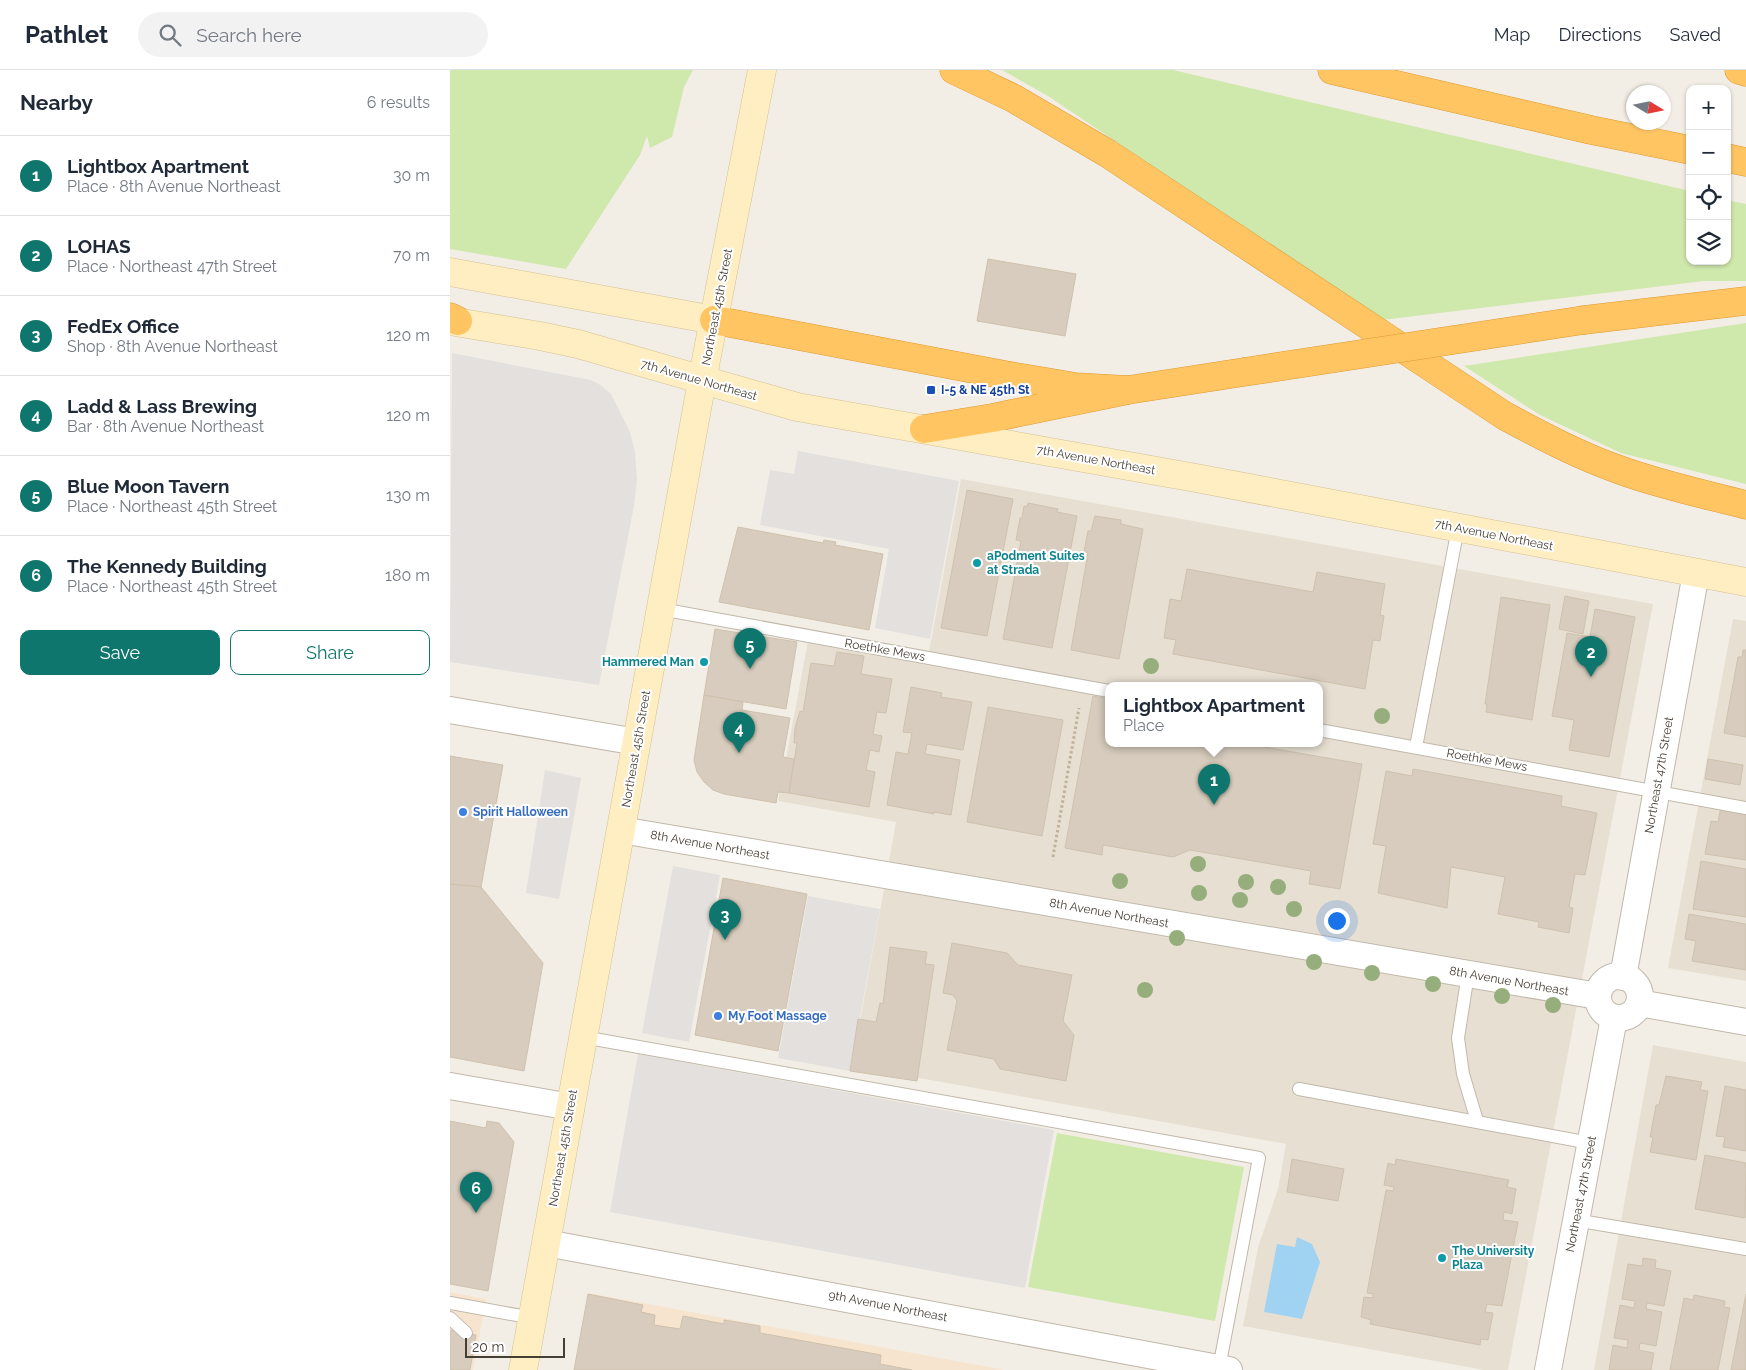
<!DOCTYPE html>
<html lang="en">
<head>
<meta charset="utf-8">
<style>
	body { margin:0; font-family:Raleway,sans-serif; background:#f2f2f3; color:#1f2937 }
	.controls { position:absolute; right:15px; top:15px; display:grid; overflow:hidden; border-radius:10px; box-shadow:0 1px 4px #0004 }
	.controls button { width:45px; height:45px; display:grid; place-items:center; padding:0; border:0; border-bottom:1px solid #e0e1e3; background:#fff; color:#1f2937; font:25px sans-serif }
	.compass { position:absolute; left:1176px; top:15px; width:45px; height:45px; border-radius:50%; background:#fff; box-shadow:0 1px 4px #0004; rotate:100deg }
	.scale { position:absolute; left:15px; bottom:12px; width:100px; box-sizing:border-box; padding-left:5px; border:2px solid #453e34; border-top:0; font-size:14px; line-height:18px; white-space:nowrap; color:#453e34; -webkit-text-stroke:4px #fff; paint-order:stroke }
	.you { position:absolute; left:886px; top:850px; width:18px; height:18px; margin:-12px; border:4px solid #fff; border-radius:50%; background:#1a73e8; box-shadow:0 0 0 8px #1a73e833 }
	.badge { display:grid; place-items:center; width:32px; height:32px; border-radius:50%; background:#0f766e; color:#fff; font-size:16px; font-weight:700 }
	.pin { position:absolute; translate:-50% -41px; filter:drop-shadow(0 1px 2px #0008) }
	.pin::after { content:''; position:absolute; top:26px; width:18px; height:15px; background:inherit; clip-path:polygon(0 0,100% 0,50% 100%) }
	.popup { position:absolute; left:655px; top:612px; width:218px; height:65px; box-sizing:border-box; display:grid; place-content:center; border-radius:10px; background:#fff; filter:drop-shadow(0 1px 4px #0005); font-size:16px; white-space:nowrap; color:#747a83 }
	.popup b { font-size:19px; color:#1f2937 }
	.popup::after { content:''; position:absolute; left:50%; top:100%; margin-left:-10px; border:10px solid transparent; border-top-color:#fff }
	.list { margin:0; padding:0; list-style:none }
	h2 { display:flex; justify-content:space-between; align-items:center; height:65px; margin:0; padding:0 20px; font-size:21px }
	h2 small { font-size:16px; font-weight:400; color:#747a83 }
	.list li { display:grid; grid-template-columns:32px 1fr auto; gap:15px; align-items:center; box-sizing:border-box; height:80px; padding:0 20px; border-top:1px solid #e0e1e3 }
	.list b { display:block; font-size:19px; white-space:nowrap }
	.list p { margin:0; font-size:16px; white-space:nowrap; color:#747a83 }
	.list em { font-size:16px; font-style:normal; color:#747a83 }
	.actions { display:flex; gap:10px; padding:15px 20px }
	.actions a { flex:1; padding:11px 0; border:1px solid #0f766e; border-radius:10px; text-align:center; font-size:18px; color:#0f766e }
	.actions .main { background:#0f766e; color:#fff }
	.icon { flex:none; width:28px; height:28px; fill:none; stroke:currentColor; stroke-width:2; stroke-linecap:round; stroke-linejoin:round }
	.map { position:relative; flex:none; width:1296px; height:1300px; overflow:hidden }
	header { display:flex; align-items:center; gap:30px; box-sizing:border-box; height:70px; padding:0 25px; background:#fff; border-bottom:1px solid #e0e1e3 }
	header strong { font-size:24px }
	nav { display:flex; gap:28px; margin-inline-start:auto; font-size:18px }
	.search { width:350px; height:45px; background:#f2f2f3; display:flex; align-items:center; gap:12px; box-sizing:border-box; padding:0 18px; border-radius:28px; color:#747a83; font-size:19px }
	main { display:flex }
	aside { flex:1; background:#fff }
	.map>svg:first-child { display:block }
	.residential { fill:#e7e0d2; fill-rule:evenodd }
	.commercial { fill:#f6e4cf }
	.green { fill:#cfe8ac }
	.parking { fill:#e3e0dd }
	.water { fill:#9fd3f1 }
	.building { fill:#d7ccbd; stroke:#cfc1ad }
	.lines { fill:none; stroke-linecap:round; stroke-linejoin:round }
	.service-casing { stroke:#c1b8aa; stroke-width:14 }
	.minor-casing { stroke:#c1b8aa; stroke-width:28 }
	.secondary-casing { stroke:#d4c093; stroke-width:29 }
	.motorway-casing { stroke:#e09931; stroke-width:29 }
	.path { stroke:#c0b098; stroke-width:3; stroke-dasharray:2.5 2.5; stroke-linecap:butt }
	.service { stroke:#fff; stroke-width:12 }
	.minor { stroke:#fff; stroke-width:26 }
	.secondary { stroke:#ffeec2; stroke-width:28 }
	.motorway { stroke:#ffc563; stroke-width:28 }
	.motorway-bridge-casing { stroke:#e09931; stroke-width:29; stroke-linecap:butt }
	.motorway-bridge { stroke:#ffc563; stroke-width:28 }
	.tree { fill:#96ad7c }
	.transit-dot { fill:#1a4fb4; stroke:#fff; stroke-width:2 }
	.culture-dot { fill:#0f9aa8; stroke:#fff; stroke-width:2 }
	.shop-dot { fill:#3f7fe0; stroke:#fff; stroke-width:2 }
	.labels { text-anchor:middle; stroke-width:4; stroke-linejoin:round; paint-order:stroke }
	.street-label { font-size:12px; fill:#453e34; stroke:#fff }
	.transit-label { font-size:12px; font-weight:bold; fill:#164399; stroke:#fff; text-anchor:start }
	.culture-label { font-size:12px; font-weight:bold; fill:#0d838f; stroke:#fff; text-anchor:start }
	.shop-label { font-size:12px; font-weight:bold; fill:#366cbe; stroke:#fff; text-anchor:start }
</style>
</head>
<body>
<header>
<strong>Pathlet</strong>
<div class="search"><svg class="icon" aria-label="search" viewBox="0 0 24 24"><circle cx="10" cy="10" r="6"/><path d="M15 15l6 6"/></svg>Search here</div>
<nav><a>Map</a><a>Directions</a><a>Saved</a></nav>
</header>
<main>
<aside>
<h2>Nearby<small>6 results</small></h2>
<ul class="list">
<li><span class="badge">1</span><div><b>Lightbox Apartment</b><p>Place · 8th Avenue Northeast</p></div><em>30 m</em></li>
<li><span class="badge">2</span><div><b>LOHAS</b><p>Place · Northeast 47th Street</p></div><em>70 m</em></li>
<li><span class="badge">3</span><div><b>FedEx Office</b><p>Shop · 8th Avenue Northeast</p></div><em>120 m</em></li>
<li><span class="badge">4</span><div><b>Ladd &amp; Lass Brewing</b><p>Bar · 8th Avenue Northeast</p></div><em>120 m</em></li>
<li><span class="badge">5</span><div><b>Blue Moon Tavern</b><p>Place · Northeast 45th Street</p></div><em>130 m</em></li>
<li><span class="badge">6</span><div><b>The Kennedy Building</b><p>Place · Northeast 45th Street</p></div><em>180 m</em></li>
</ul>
<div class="actions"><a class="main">Save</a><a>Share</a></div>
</aside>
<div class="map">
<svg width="1296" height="1300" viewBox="0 0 1296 1300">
	<rect width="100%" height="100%" fill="#f3eee5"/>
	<g class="residential">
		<path d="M511 409 1203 534 1058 1300H1034L793 1256 808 1177 828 1119 836 1074 402 996 446 752 328 731 358 571 477 592ZM659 616H869V674H659Z"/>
		<path d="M1283 549 1296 551V911L1218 898Z"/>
		<path d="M1203 975 1296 992V1300H1144Z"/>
	</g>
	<g class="commercial">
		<path d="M0 1222 36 1229 23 1300H0Z"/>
		<path d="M144 1224 555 1300H129Z"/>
	</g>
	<g class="green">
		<path d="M0 0H243L234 17 222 67 200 78 197 66 190 85 116 199 0 179Z"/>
		<path d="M552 0H723L1240 121V191H1277V130L1296 134V211H1254L932 250 598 26Z"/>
		<path d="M1296 253V414L1171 383 1090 345 1014 296Z"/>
		<path d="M607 1063 794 1097 765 1251 578 1217Z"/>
	</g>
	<g class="parking">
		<path d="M2 283 141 310 152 316 161 324 180 362 185 382 187 409 184 436 149 615 0 592Z"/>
		<path d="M348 381 509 411 480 569 425 558 439 479 310 455 320 400 344 404Z"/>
		<path d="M95 700 131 708 109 829 76 823Z"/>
		<path d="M223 796 270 805 239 972 192 963Z"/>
		<path d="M358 826 430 839 400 1001 328 988Z"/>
		<path d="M188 984 604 1060 575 1218 160 1142Z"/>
	</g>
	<path class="water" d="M847 1167 862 1174 870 1192 852 1249 814 1242 827 1174 845 1177Z"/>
	<g class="building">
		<path d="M538 189 626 204 615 266 527 251Z"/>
		<path d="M517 420 563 429 537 566 491 558Z"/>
		<path d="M578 433 608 439 607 442 627 446 602 578 553 569 571 471 566 470 570 448H572L574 436 577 437Z"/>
		<path d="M645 446 671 450V454L693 459 669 589 621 580 638 483 634 482 638 461H641Z"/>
		<path d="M288 457 373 473 374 470 386 472 385 475 433 484 419 560 269 532Z"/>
		<path d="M737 499 863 522 867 502 935 514 930 545 934 546 930 571 923 570 915 619 723 584 726 570 714 568 720 529 731 531Z"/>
		<path d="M1115 526 1139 531 1133 564 1109 559Z"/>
		<path d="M1051 527 1100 535 1082 650 1036 642 1037 634H1035Z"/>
		<path d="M1145 539 1185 547 1159 687 1119 680 1124 650 1102 646 1117 563 1140 567Z"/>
		<path d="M265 559 347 572 336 639 254 625Z"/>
		<path d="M1293 580H1296V667L1274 663 1288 587H1292Z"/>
		<path d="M387 582 414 586 411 604 442 609 436 643 427 642 423 664 432 666 429 682 420 680 416 700 425 702 419 737 339 723 347 673H344L345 658 350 641 353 642 361 593 384 596Z"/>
		<path d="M461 617 492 623 491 627 522 632 513 680 477 674 475 684 510 690 501 745 483 742 484 744 437 735 446 682 458 684 462 663 453 662Z"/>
		<path d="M254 625 293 632 292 640 340 648 333 687 344 689 339 723 328 722 326 733 274 724 263 720 254 712 247 702 244 690Z"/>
		<path d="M643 626 659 629V674H797L912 694 890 819 859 814 861 801 740 780 723 787 653 775 652 785 615 778Z"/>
		<path d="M538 637 613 650 592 766 517 752Z"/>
		<path d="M0 686 53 695 31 817 0 814Z"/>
		<path d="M1258 689 1293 695 1290 715 1255 709Z"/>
		<path d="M963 699 1112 726 1111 736 1147 743 1135 805 1125 804 1119 837 1123 838 1119 863 1088 857 1089 852 1048 844 1055 807 1001 797 997 838 928 823 936 776 923 774 936 701 962 706Z"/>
		<path d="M1271 737 1296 741V790L1255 784 1261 751 1268 752Z"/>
		<path d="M1251 791 1296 799V847L1243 839Z"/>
		<path d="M273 808 357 824 328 981 245 965Z"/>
		<path d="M0 814 31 817 93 893 74 1001 0 987Z"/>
		<path d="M1239 844 1296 854V900L1242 891 1246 871 1235 869Z"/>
		<path d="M502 873 557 883 568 895 622 905 613 951 624 965 616 1011 550 999 544 989 497 980 507 931 503 925 493 923Z"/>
		<path d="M440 877 477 882 475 894 484 895 467 1011 400 1001 408 949 426 952 430 933 433 934Z"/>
		<path d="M1216 1006 1252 1012 1250 1020 1258 1021 1246 1090 1200 1082 1203 1067H1200L1206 1035H1209Z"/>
		<path d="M1275 1016 1296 1020V1081L1273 1077 1275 1067 1266 1066Z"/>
		<path d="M0 1051 36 1058 37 1051 49 1053 64 1072 38 1221 0 1214Z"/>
		<path d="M1255 1085 1296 1093 1295 1148 1245 1139Z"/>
		<path d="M842 1089 894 1099 888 1131 837 1122Z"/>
		<path d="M946 1089 1059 1110 1057 1117 1066 1119 1062 1144 1054 1142 1053 1150 1068 1152 1052 1236 1037 1234 1035 1242 1043 1243 1038 1270 1031 1269 1030 1275 920 1254 921 1250 911 1247 914 1227 923 1228V1224L917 1223 936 1120 943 1121 944 1117 934 1115 938 1093 945 1095Z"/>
		<path d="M1193 1188 1206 1190 1205 1198 1221 1201 1214 1236 1197 1233 1196 1239 1212 1242 1206 1276 1190 1273 1189 1280 1204 1283 1201 1300H1159L1163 1275 1177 1278 1178 1270 1164 1268 1170 1235 1184 1238 1185 1231 1172 1229 1178 1194 1192 1196Z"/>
		<path d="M138 1224 193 1235 191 1242 205 1245 204 1255 230 1259 233 1246 274 1254V1250L310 1256V1263L431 1285 430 1294 462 1300H124Z"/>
		<path d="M1296 1224V1300H1281Z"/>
		<path d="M1244 1225 1275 1231 1274 1237 1280 1238 1268 1300H1220L1234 1228 1243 1230Z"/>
		<path d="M0 1260 26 1265 20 1300H0Z"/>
	</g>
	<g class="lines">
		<g class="service-casing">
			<g id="service">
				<path d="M211 539 659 621"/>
				<path d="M869 660 1296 738"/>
				<path d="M966 677 1008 458"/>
				<path d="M1018 904 1008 968 1013 1004 1027 1051"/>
				<path d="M133 967 809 1088 769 1298"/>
				<path d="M849 1019 1140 1073"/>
				<path d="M1125 1150 1296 1179"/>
				<path d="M0 1233 83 1248"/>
				<path d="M0 1248 16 1263"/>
			</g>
		</g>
		<g class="minor-casing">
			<g id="minor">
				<path d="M0 640 187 672"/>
				<path d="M171 760 1148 926"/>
				<circle cx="1169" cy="927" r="21"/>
				<path d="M1173 907 1246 503"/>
				<path d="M1189 933 1296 952"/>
				<path d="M0 1016 121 1037"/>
				<path d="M96 1173 779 1300"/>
				<path d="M1098 1300 1164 948"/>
			</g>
		</g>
		<g class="secondary-casing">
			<g id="secondary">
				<path d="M0 202 264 250"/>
				<path d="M0 251 90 266 128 274 347 337 746 408 1296 512"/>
				<path d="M73 1300 252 311 312 0"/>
			</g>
		</g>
		<g class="motorway-casing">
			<g id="motorway">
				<path d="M504 0 563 28 657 83 1055 346C1092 366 1130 386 1170 400 1211 415 1254 424 1296 435"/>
				<path d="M882 0 1141 60 1240 80"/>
				<path d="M1289 0 1296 2"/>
				<path d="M1277 88 1296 92"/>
				<path d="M0 247 8 251"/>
				<path d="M264 250 555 305 626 317 678 320"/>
				<path d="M1134 250 1296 231"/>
				<path d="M474 359 542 348 678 320 794 302"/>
			</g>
		</g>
		<path class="path" d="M603 787 629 638"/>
		<use href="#service" class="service"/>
		<use href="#minor" class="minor"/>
		<use href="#secondary" class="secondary"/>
		<use href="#motorway" class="motorway"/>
		<g class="motorway-bridge-casing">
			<path id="motorway-bridge" d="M794 302 1134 250"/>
		</g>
		<use href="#motorway-bridge" class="motorway-bridge"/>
	</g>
	<g class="tree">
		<circle cx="701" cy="596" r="8"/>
		<circle cx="932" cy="646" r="8"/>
		<circle cx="748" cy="794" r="8"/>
		<circle cx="670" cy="811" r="8"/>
		<circle cx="796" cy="812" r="8"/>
		<circle cx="828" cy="817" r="8"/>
		<circle cx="749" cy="823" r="8"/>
		<circle cx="790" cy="830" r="8"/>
		<circle cx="844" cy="839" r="8"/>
		<circle cx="727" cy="868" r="8"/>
		<circle cx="864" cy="892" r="8"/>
		<circle cx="922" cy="903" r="8"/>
		<circle cx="983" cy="914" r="8"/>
		<circle cx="695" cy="920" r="8"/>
		<circle cx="1052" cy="926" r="8"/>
		<circle cx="1103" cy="935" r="8"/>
	</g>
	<rect class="transit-dot" x="476" y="315" width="10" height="10" rx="2.5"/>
	<g class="culture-dot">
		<circle cx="527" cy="493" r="5"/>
		<circle cx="254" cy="592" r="5"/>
		<circle cx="992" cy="1188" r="5"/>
	</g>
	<g class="shop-dot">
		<circle cx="13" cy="742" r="5"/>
		<circle cx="268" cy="946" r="5"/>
	</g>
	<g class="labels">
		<g class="street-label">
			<text transform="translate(267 237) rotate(-79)" y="4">Northeast 45th Street</text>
			<text transform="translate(249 310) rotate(16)" y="4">7th Avenue Northeast</text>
			<text transform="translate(646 390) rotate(10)" y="4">7th Avenue Northeast</text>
			<text transform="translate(1044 465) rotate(11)" y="4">7th Avenue Northeast</text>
			<text transform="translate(435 580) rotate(10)" y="4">Roethke Mews</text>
			<text transform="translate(186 679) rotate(-80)" y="4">Northeast 45th Street</text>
			<text transform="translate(1037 690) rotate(10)" y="4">Roethke Mews</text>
			<text transform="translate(1209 705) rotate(-80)" y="4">Northeast 47th Street</text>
			<text transform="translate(260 775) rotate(10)" y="4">8th Avenue Northeast</text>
			<text transform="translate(659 843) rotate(10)" y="4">8th Avenue Northeast</text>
			<text transform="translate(1059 911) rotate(10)" y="4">8th Avenue Northeast</text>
			<text transform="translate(113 1078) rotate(-80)" y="4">Northeast 45th Street</text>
			<text transform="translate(1131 1124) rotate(-79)" y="4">Northeast 47th Street</text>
			<text transform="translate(438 1236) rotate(11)" y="4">9th Avenue Northeast</text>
		</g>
		<g class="transit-label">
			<text x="491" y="324">I-5 &amp; NE 45th St</text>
		</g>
		<g class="culture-label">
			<text x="537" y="490">aPodment Suites<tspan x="537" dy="14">at Strada</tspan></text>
			<text x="244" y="596" text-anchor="end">Hammered Man</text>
			<text x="1002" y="1185">The University<tspan x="1002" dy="14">Plaza</tspan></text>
		</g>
		<g class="shop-label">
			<text x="23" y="746">Spirit Halloween</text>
			<text x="278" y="950">My Foot Massage</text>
		</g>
	</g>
</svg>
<div class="controls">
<button>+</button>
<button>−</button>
<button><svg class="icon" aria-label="locate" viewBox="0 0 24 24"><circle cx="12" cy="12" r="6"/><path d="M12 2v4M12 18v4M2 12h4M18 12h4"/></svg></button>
<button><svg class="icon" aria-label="layers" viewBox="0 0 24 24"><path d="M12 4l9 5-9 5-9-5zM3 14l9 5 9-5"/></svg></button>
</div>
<svg class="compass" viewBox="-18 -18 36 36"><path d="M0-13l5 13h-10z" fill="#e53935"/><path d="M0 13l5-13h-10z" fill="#747a83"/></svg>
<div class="scale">20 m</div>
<div class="you"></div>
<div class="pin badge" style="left:764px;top:735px">1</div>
<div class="popup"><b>Lightbox Apartment</b>Place</div>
<div class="pin badge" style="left:1141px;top:607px">2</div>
<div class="pin badge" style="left:275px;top:870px">3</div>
<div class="pin badge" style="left:289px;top:683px">4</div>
<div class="pin badge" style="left:300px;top:599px">5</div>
<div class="pin badge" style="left:26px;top:1143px">6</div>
</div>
</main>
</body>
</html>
